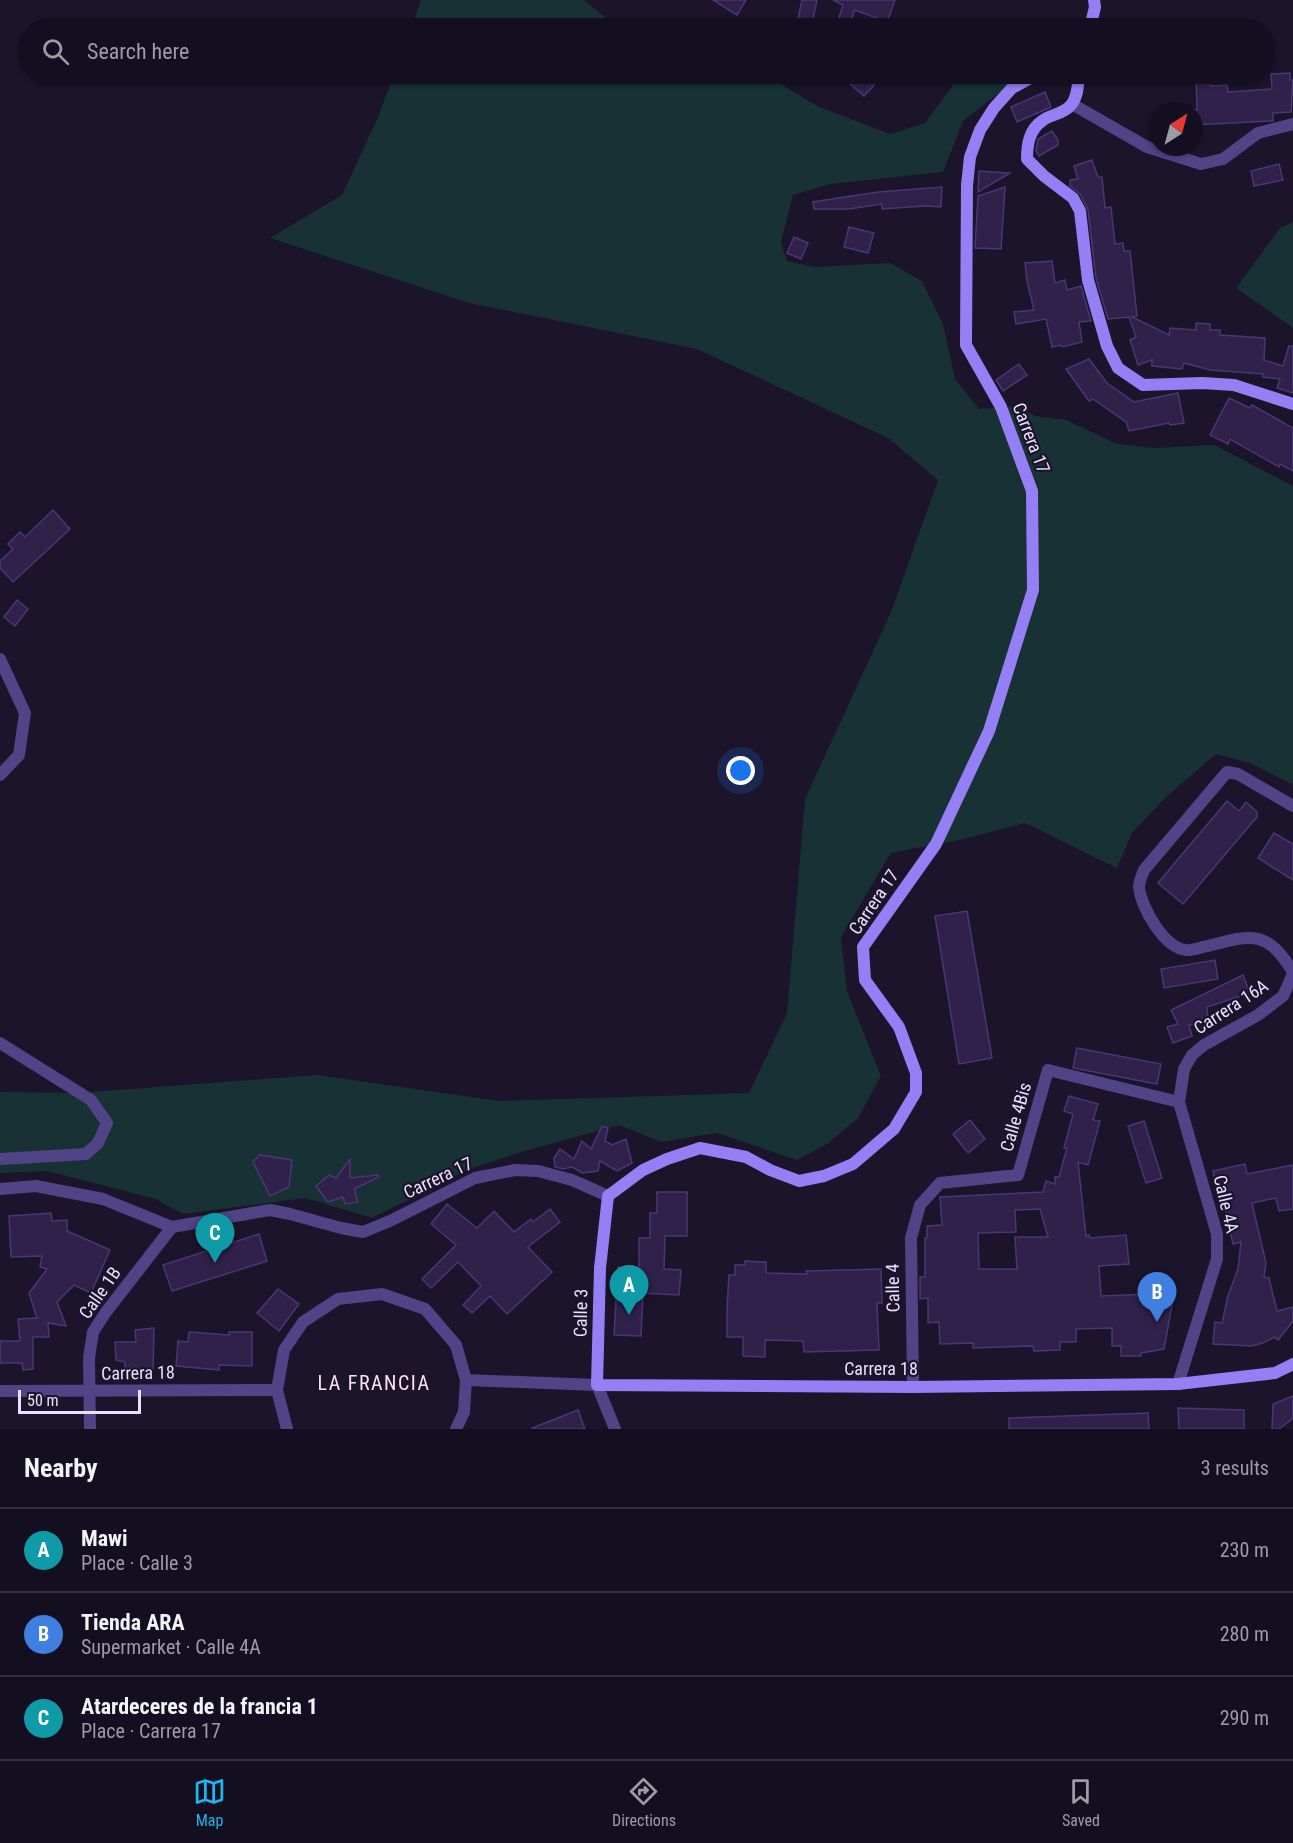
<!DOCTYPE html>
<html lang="en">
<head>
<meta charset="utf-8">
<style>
	body { margin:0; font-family:"Roboto Condensed",sans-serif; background:#211d2d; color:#f1f3f6 }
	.compass { position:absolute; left:1149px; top:102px; width:54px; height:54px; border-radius:50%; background:#140f20; box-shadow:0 2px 4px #0004; rotate:36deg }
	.scale { position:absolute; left:18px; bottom:15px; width:123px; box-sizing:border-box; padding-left:6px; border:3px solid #e8e0fd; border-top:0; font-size:16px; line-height:21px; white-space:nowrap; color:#e8e0fd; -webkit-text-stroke:4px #1b142b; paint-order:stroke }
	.you { position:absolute; left:741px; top:771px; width:21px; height:21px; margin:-15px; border:4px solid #fff; border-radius:50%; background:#1a73e8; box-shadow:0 0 0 9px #1a73e833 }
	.badge { display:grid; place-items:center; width:39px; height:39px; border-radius:50%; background:#1cb5ed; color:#fff; font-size:20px; font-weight:700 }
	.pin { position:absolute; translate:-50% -50px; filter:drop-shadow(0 2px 3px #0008) }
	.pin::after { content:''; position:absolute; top:32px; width:21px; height:18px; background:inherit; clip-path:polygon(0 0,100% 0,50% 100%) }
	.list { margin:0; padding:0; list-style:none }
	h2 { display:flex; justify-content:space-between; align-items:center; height:78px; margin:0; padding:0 24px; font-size:26px }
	h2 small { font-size:20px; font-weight:400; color:#9d9ca5 }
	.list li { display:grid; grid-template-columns:39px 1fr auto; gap:18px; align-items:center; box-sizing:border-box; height:84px; padding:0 24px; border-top:2px solid #332f3e }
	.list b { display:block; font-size:22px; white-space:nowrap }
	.list p { margin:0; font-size:20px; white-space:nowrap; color:#9d9ca5 }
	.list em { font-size:20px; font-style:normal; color:#9d9ca5 }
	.icon { flex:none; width:33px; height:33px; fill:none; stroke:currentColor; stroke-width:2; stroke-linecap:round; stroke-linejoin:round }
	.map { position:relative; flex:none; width:1293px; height:1429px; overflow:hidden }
	.search { position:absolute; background:#140f20; box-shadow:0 2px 4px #0004; left:18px; right:18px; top:18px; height:66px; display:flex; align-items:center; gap:15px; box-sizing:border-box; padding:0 21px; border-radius:33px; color:#9d9ca5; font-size:22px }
	.sheet { height:330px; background:#140f20 }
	nav { display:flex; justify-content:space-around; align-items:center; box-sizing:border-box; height:84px; border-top:2px solid #332f3e; background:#140f20; font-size:16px; color:#9d9ca5 }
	nav a { display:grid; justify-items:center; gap:3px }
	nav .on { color:#1cb5ed }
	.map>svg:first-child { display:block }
	.green { fill:#173134 }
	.building { fill:#30214a; stroke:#4c3574; stroke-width:1.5; fill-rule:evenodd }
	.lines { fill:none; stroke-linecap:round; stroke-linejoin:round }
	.street { stroke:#504386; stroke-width:12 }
	.secondary { stroke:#957ff5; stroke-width:12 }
	.labels { text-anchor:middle; stroke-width:4.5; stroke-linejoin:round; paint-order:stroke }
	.street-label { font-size:18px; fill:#e8e0fd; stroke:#1b142b }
	.neighbourhood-label { font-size:20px; letter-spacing:1.5px; fill:#fde2ee; stroke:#1b142b }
</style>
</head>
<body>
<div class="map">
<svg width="1293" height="1429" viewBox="0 0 1293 1429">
	<rect width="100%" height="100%" fill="#1b142b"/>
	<g class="green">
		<path d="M421 0H584L607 19 625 28H411Z"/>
		<path d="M394 74H734L769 77 817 106 890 134 925 123 959 77 972 74H1023L963 121 943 172 830 184 793 195 781 242 787 261 814 267 890 263 922 281 943 324 955 379 979 409 1017 406 1035 416 1066 420 1117 444 1154 448 1214 445 1293 486V785L1250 763 1216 754 1165 798 1132 833 1117 868 1025 823 964 839 891 853 841 937 847 991 881 1076 858 1118 827 1144 797 1160 717 1133 661 1142 619 1125 521 1152 467 1170 372 1218 305 1198 183 1214 156 1199 47 1171 0 1173V1092L77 1093 317 1075 499 1101 749 1093 787 1013 805 799 891 612 938 480 888 438 697 349 469 303 270 238 342 195 378 117Z"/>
		<path d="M1293 222V328L1236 288 1280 228Z"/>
	</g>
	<g class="building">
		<path d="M713 0H746L737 15Z"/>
		<path d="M802 0H817L811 28H796Z"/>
		<path d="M833 0H895L887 22 855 10 850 22 839 18 843 5Z"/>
		<path d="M1290 73V80H1293L1291 112 1273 113V121H1270L1194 125V110H1197L1196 80H1210V86L1227 85 1228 92 1272 89 1271 74Z"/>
		<path d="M839 74H884L864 96Z"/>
		<path d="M1045 92 1051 107 1017 122 1011 107Z"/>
		<path d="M1052 131 1058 140V145L1039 156 1036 151 1038 139Z"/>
		<path d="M1092 160 1098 177H1102L1105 208 1111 207 1115 244 1123 243 1124 251H1130L1137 316 1132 317 1169 335 1170 328 1196 330V323L1210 324V330H1220V335L1265 338 1264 360 1283 366 1289 346H1293V393L1277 388 1280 379 1263 377V374L1210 370 1184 363 1182 369 1152 366V360L1138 365 1130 340 1136 337 1129 317 1108 319 1096 278 1088 210 1080 194 1070 186V180L1078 179 1074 166Z"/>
		<path d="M1279 164 1283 180 1254 186 1251 171Z"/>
		<path d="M979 171 1010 173 978 192Z"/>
		<path d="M942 187 941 207 925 206 882 209V204L849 209H814L813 202 878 192Z"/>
		<path d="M1005 187 1001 249 975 248 978 196Z"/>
		<path d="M849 227 874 233 868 253 844 247Z"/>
		<path d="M794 237 808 243 801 259 787 253Z"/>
		<path d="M1052 261 1055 283 1065 280 1067 290 1081 286 1091 321 1079 322 1082 342 1062 347 1061 345 1052 347 1046 319 1016 324 1014 312 1034 310 1027 281 1025 263Z"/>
		<path d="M1089 359 1107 383 1134 402 1178 393 1184 423 1170 425 1169 423 1129 431 1126 422 1093 399 1089 401 1066 369Z"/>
		<path d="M1019 364 1027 375 1003 391 996 380Z"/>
		<path d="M1229 398 1250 408 1252 405 1293 428V471L1280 464 1279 467 1230 439 1228 444 1210 435Z"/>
		<path d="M53 510 70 529 13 582 0 568V561L13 549 8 544 20 532 25 537Z"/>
		<path d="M17 600 28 609 15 626 4 617Z"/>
		<path d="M1227 801 1239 811 1246 802 1257 812V817L1183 904 1158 883Z"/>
		<path d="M1274 833 1293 844V880L1258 858Z"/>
		<path d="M967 911 992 1058 959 1064 935 916Z"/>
		<path d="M1215 960 1218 979 1164 988 1161 969Z"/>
		<path d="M1243 975 1250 993 1207 1007 1208 1024 1189 1025 1192 1036 1173 1043 1167 1027 1178 1024 1171 1010Z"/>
		<path d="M1077 1048 1161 1064 1157 1084 1073 1068Z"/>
		<path d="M1069 1096 1098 1104 1093 1120 1100 1121 1088 1165 1078 1162 1086 1236 1089 1235 1090 1238 1126 1235 1129 1264 1099 1266 1101 1296 1149 1294V1292L1174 1294 1164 1349 1141 1353V1356H1121V1346H1112V1328L1076 1329V1342H1060V1350L1034 1351 1033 1346 973 1348V1343L940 1344 939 1322 928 1323V1298L920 1299V1277H925V1238H927V1226L942 1225 940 1197 1043 1192 1046 1181 1055 1184V1177H1059L1067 1148H1064L1073 1114 1064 1111ZM1040 1209 1048 1237H1015L1017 1269H979L978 1233 1016 1232 1015 1210Z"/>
		<path d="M970 1120 985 1139 968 1153 953 1134Z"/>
		<path d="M1144 1121 1162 1178 1146 1183 1128 1126Z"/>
		<path d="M602 1126 608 1128 605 1141 612 1145 626 1139 632 1163 617 1171 600 1161 598 1171 582 1173 572 1167 563 1169 555 1167 554 1158 560 1149 574 1159 582 1141 591 1149Z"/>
		<path d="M260 1155 292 1160 289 1187 270 1196 253 1162Z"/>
		<path d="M350 1159V1178L378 1175 379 1177 354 1189 358 1202 345 1204 343 1197 328 1202 316 1186 329 1175 336 1178Z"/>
		<path d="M1245 1164 1247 1174 1293 1165V1209L1279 1211 1276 1198 1252 1203 1266 1263 1264 1277 1269 1278 1277 1311 1293 1307V1321L1278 1340 1275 1337 1263 1343 1251 1346 1213 1344 1215 1322 1222 1323 1228 1296 1238 1269 1241 1242 1233 1244 1225 1208 1221 1209 1213 1171Z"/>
		<path d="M657 1192H687V1236H665L664 1269 681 1270 679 1295 643 1293 641 1336 614 1335 618 1267 639 1268V1238H650V1213H657Z"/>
		<path d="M447 1204 477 1228 494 1211 514 1232 531 1219 533 1222 550 1209 560 1222 528 1247 552 1272 507 1314 490 1296 472 1313 463 1305 481 1286 458 1262 431 1288 422 1279 456 1245 431 1224Z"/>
		<path d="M51 1213 52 1221 67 1220V1231L110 1250 91 1293 74 1285 57 1302 66 1326 48 1323 49 1337H33V1369L23 1370 22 1363H0V1341H20L18 1319 37 1318 29 1293 47 1269 40 1267 42 1256 11 1257 9 1216Z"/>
		<path d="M259 1234 267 1261 172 1291 163 1265Z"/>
		<path d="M745 1261 766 1262V1273L807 1274 806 1271 881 1269 882 1303H877L879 1350 804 1352 803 1341 765 1340V1357L743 1356V1337H727V1308L729 1275H735V1265H745Z"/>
		<path d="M278 1289 299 1304 279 1331 257 1313Z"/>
		<path d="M154 1328 153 1369 125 1368V1362L116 1360 115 1342H136L135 1330Z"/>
		<path d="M189 1332 229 1335V1332H252V1366L219 1365V1370L176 1366 178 1341 188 1342Z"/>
		<path d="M1293 1396V1418L1279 1429H1272L1273 1404Z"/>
		<path d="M1178 1408 1244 1410V1429H1179Z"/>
		<path d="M578 1410 585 1429H532V1428Z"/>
		<path d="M1148 1413 1149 1429H1009V1418Z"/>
	</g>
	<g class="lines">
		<g class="street">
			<path d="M1072 104 1147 147 1201 164 1223 159 1258 133 1293 124"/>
			<path d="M0 659 25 713 19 755 0 775"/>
			<path d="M1293 806 1238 774 1227 772 1144 870C1142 875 1139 882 1139 887 1141 907 1164 948 1186 950 1192 951 1201 947 1208 946 1253 934 1267 930 1293 972"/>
			<path d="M0 1043 91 1100 107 1123 98 1143 86 1154 0 1159"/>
			<path d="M0 1189 36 1186 103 1199 172 1227 270 1210 290 1214 341 1228 363 1232 390 1221 475 1178 515 1170 538 1171 572 1180 608 1196"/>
			<path d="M466 1380 597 1385 615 1429"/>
			<path d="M1178 1384 1217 1259V1234L1179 1102 1184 1069 1192 1055 1204 1045 1258 1015 1283 996 1293 974"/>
			<path d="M913 1387 911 1238 920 1205 940 1183 1018 1175 1048 1070 1179 1102"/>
			<path d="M0 1391 277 1390"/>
			<path d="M90 1429 89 1358 93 1332 106 1312 172 1227"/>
			<path d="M287 1429 277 1390 284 1350 303 1322 338 1299 382 1294 425 1309 456 1345 466 1380 464 1412 456 1429"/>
		</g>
		<g class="secondary">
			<path d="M1090 28 1095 7 1094 0"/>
			<path d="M1038 74 1012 88 994 108 980 130 970 157 967 185 966 345 1001 407 1032 491 1033 590 989 731 936 844 863 947 865 980 899 1027 916 1073V1092L894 1129 853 1164 824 1176 799 1181 770 1170 746 1157 700 1148 667 1159 643 1170 608 1196 600 1268 597 1385 913 1387 1178 1384 1275 1373 1293 1364"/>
			<path d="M1079 74C1078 84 1078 97 1071 105 1063 115 1050 114 1042 121 1029 130 1027 145 1027 159L1044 176 1073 198 1080 211 1088 280 1107 346 1118 368 1143 385 1202 383 1234 385 1293 404"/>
		</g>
	</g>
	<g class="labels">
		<g class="street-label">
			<text transform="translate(1031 438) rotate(69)" y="6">Carrera 17</text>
			<text transform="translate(874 902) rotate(-56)" y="6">Carrera 17</text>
			<text transform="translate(1231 1007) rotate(-33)" y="6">Carrera 16A</text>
			<text transform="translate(1016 1117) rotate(-74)" y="6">Calle 4Bis</text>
			<text transform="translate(438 1178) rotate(-25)" y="6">Carrera 17</text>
			<text transform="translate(1226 1204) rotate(77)" y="6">Calle 4A</text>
			<text transform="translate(893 1288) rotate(-91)" y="6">Calle 4</text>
			<text transform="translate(100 1293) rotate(-55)" y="6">Calle 1B</text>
			<text transform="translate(581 1313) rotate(-89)" y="6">Calle 3</text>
			<text x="881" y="1375">Carrera 18</text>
			<text transform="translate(138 1373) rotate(-1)" y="6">Carrera 18</text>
		</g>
		<g class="neighbourhood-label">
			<text x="374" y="1390">LA FRANCIA</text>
		</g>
	</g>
</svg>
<svg class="compass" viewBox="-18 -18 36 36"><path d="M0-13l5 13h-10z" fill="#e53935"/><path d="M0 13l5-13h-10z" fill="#9d9ca5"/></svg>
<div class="scale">50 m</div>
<div class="you"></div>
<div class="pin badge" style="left:629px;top:1315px;background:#0f9aa8">A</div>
<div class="pin badge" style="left:1157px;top:1322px;background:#3f7fe0">B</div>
<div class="pin badge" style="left:215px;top:1263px;background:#0f9aa8">C</div>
<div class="search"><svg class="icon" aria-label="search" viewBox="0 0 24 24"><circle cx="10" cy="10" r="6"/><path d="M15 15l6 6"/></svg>Search here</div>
</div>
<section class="sheet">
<h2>Nearby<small>3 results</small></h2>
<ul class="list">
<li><span class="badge" style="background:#0f9aa8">A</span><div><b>Mawi</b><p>Place · Calle 3</p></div><em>230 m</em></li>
<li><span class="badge" style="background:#3f7fe0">B</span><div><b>Tienda ARA</b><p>Supermarket · Calle 4A</p></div><em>280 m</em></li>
<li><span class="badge" style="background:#0f9aa8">C</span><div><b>Atardeceres de la francia 1</b><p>Place · Carrera 17</p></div><em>290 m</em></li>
</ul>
</section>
<nav>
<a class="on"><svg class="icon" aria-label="map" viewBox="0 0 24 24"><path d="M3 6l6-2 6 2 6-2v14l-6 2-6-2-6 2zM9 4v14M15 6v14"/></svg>Map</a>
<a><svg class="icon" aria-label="directions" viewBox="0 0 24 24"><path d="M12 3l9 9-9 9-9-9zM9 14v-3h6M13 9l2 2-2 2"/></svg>Directions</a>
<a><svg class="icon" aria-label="saved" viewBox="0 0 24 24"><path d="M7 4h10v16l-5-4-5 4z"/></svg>Saved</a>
</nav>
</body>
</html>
